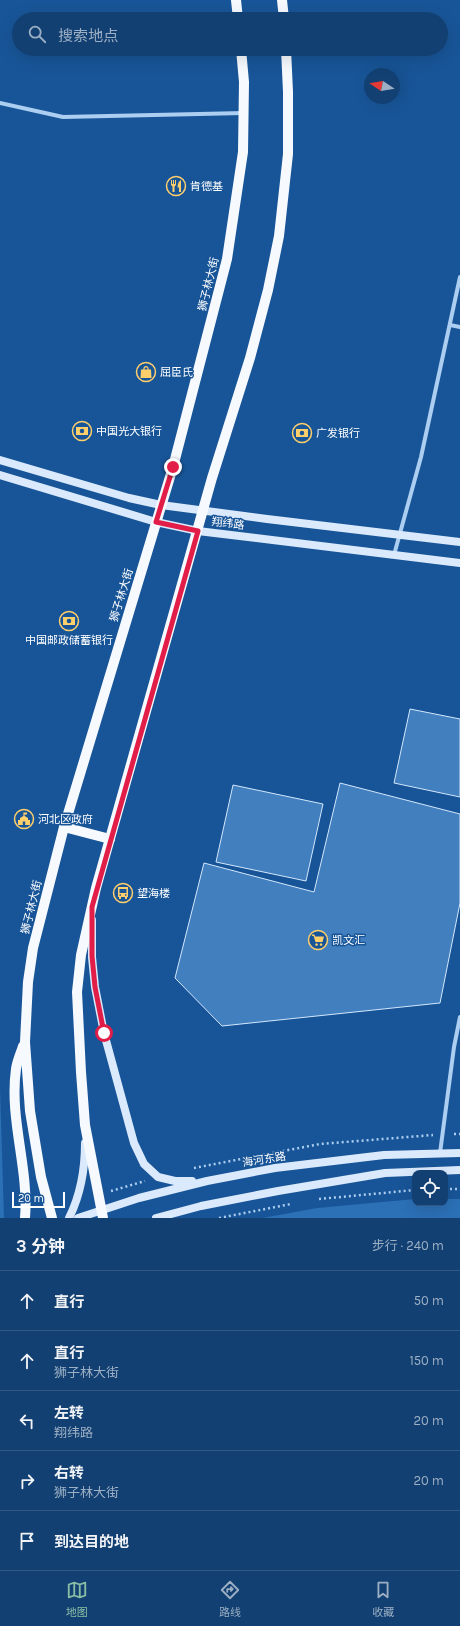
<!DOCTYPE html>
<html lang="zh">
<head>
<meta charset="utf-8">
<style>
	body { margin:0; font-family:Karla,"Noto Sans SC",sans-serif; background:#1b4777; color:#f1f3f6 }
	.controls { position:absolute; right:12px; bottom:12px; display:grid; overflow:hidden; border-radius:8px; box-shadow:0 4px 16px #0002 }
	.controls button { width:36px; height:36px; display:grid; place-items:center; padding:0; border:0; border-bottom:1px solid #315984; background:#124072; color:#f1f3f6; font:20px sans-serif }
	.compass { position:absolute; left:364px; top:68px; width:36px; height:36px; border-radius:50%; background:#124072; box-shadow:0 4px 16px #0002; rotate:282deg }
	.scale { position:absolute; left:12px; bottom:10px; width:53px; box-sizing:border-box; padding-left:4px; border:2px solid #fff; border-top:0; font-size:11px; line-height:14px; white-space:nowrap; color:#fff; -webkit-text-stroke:3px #185598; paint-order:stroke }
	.stop { position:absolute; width:12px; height:12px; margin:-9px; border:3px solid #e11d48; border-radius:50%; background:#fff }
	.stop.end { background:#e11d48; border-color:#fff; box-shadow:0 1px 4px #0008 }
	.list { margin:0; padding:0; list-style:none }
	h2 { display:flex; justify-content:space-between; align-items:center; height:52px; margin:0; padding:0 16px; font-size:17px }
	h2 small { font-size:13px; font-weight:400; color:#9cafc4 }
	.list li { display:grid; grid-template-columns:26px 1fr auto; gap:12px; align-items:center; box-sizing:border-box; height:60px; padding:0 16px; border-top:1px solid #315984 }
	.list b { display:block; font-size:15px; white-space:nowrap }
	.list p { margin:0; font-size:13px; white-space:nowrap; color:#9cafc4 }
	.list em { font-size:13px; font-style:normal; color:#9cafc4 }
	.icon { flex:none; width:22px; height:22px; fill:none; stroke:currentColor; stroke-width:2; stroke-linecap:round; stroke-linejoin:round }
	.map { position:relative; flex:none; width:460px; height:1218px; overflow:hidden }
	.search { position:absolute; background:#124072; box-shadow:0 4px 16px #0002; left:12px; right:12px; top:12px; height:44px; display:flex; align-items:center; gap:10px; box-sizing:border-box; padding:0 14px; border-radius:22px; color:#9cafc4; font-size:15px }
	.sheet { height:352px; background:#124072 }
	nav { display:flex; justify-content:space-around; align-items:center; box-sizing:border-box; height:56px; border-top:1px solid #315984; background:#124072; font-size:11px; color:#9cafc4 }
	nav a { display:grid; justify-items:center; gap:2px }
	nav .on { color:#8abfa5 }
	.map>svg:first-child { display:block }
	.green { fill:#2c70b6 }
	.building { fill:#417fbf; stroke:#d3e7fc }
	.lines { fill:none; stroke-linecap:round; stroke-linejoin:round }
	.path { stroke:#accef1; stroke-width:2.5; stroke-dasharray:2 3; stroke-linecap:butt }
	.street { stroke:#accef1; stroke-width:4 }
	.secondary { stroke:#daeafc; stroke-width:8 }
	.primary { stroke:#f6faff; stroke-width:10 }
	.route { stroke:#e11d48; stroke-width:5 }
	.labels { text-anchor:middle; stroke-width:3; stroke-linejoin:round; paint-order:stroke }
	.poi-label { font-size:11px; fill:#fff; stroke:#185598; text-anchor:start }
	.street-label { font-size:11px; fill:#fff; stroke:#185598 }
</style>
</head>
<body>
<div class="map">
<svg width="460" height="1218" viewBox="0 0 460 1218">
	<rect width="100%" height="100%" fill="#185598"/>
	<g class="green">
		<path d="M0 1088 4 1218H0Z"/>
		<path d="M415 1199V1203H445V1199H460V1218H263L317 1208Z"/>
	</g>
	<g class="building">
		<path d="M410 709 460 719V797L394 783Z"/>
		<path d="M340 783 460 814V903L440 1003 222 1026 175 978 204 863 314 892Z"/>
		<path d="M233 785 323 804 306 881 216 862Z"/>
	</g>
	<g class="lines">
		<g class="path">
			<path d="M454 1134H460"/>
			<path d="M194 1168 320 1144 433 1135"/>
			<path d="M445 1189H460"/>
			<path d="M111 1191 145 1181"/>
			<path d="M319 1199 415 1190"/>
			<path d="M219 1218 291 1204"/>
		</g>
		<g class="street">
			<path d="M0 103 63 117 244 113"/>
			<path d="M450 325 460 327"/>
			<path d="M394 555 421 457 460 277"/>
			<path d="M440 1153 454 1047 460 1017"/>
		</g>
		<g class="secondary">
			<path d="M0 460 129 498 161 505 267 519 460 542"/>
			<path d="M0 475 156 522 198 531 460 563"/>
			<path d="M92 920V957L95 987 104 1033 134 1143 144 1164 158 1177 175 1181H192"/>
			<path d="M69 1218C81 1194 85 1170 85 1143"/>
			<path d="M78 1218 139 1198 207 1181 275 1168 384 1155 460 1153"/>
			<path d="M156 1218 201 1206 278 1191 385 1173 460 1170"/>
		</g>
		<g class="primary">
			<path d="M236 0 238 19"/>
			<path d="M282 0 284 19"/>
			<path d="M64 827 110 839"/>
			<path d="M23 1046C21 1053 17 1061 16 1069 9 1119 29 1168 25 1218"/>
			<path d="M52 1218 41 1177 30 1111 25 1042 28 982 33 948 64 827 173 467 227 259 243 152 244 82 241 49"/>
			<path d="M103 1218 85 1125 81 1072 77 992 81 955 96 888 212 478 250 358 268 290 279 236 288 154V92L286 49"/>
		</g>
	</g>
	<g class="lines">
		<path class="route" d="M104 1033 95 987 92 956V907L198 531 156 522 173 467"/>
	</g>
	<defs>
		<g id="restaurant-ring" transform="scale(1)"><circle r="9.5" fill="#185598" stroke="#ffcf6c" stroke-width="1.5"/><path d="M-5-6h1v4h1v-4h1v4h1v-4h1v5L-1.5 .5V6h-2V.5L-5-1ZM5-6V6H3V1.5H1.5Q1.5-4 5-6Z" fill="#ffcf6c"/></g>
		<g id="shop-ring" transform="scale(1)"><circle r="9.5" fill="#185598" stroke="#ffcf6c" stroke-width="1.5"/><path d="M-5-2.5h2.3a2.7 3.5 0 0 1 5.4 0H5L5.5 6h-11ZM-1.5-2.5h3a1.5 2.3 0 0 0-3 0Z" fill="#ffcf6c"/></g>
		<g id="bank-ring" transform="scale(1)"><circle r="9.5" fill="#185598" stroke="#ffcf6c" stroke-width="1.5"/><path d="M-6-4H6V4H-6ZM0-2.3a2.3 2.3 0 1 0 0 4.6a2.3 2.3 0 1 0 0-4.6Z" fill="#ffcf6c"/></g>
		<g id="civic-ring" transform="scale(1)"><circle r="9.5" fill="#185598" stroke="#ffcf6c" stroke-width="1.5"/><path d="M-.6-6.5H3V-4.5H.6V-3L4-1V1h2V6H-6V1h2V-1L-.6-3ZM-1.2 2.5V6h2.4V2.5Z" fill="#ffcf6c"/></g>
		<g id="bus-ring" transform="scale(1)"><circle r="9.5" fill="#185598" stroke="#ffcf6c" stroke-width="1.5"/><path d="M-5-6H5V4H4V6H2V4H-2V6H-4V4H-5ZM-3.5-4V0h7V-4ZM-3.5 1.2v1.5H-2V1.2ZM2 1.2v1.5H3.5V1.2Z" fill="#ffcf6c"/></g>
		<g id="supermarket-ring" transform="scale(1)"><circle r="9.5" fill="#185598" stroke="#ffcf6c" stroke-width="1.5"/><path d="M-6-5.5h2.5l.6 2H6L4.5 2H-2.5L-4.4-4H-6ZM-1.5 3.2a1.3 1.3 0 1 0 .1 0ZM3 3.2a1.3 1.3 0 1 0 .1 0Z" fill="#ffcf6c"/></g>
	</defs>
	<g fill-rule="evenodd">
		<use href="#restaurant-ring" x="176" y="186"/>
		<use href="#shop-ring" x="146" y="372"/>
		<use href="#bank-ring" x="82" y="431"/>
		<use href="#bank-ring" x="302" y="433"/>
		<use href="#bank-ring" x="69" y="621"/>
		<use href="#civic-ring" x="24" y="819"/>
		<use href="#bus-ring" x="123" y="893"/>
		<use href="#supermarket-ring" x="318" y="940"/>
	</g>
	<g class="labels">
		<g class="poi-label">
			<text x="190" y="190">肯德基</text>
			<text x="160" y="376">屈臣氏</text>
			<text x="96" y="435">中国光大银行</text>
			<text x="316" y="437">广发银行</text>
			<text x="69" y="644" text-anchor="middle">中国邮政储蓄银行</text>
			<text x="38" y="823">河北区政府</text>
			<text x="137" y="897">望海楼</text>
			<text x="332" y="944">凯文汇</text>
		</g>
		<g class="street-label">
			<text transform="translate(208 284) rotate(-76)" y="4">狮子林大街</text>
			<text transform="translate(228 523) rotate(7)" y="4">翔纬路</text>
			<text transform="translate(121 595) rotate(-73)" y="4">狮子林大街</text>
			<text transform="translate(31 907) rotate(-76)" y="4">狮子林大街</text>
			<text transform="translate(264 1159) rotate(-9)" y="4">海河东路</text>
		</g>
	</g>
</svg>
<div class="controls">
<button><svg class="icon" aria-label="locate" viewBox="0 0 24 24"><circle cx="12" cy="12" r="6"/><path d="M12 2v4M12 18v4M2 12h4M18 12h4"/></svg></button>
</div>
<svg class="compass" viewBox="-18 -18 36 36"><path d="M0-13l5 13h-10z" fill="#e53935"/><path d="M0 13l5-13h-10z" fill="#9cafc4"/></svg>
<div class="scale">20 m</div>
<div class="stop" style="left:104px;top:1033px"></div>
<div class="stop end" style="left:173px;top:467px"></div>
<div class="search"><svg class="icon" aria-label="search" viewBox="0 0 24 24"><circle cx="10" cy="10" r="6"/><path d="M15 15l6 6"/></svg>搜索地点</div>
</div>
<section class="sheet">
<h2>3 分钟<small>步行 · 240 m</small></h2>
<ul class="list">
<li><svg class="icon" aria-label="ahead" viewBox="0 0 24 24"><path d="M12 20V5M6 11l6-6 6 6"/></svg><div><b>直行</b></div><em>50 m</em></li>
<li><svg class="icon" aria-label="ahead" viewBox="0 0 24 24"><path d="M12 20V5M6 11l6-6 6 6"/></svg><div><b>直行</b><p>狮子林大街</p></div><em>150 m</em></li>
<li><svg class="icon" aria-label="left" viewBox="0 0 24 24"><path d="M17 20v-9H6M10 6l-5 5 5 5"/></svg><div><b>左转</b><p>翔纬路</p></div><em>20 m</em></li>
<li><svg class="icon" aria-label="right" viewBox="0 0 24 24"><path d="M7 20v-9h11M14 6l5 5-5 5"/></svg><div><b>右转</b><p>狮子林大街</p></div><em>20 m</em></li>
<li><svg class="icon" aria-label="arrive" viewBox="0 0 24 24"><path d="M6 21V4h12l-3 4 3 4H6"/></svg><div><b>到达目的地</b></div></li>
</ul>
</section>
<nav>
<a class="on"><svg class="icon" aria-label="map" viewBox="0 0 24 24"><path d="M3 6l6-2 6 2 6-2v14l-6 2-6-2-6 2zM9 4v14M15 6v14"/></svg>地图</a>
<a><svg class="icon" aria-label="directions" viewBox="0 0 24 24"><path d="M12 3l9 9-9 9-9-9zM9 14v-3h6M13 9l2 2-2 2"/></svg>路线</a>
<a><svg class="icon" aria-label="saved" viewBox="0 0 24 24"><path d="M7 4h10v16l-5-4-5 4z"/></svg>收藏</a>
</nav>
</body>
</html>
